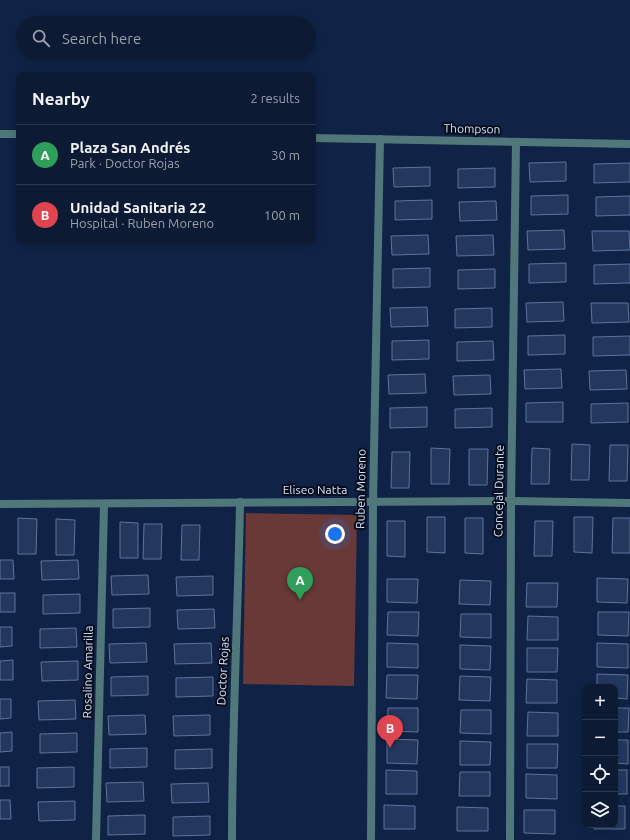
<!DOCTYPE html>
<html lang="en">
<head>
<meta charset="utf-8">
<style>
	body { margin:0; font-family:Ubuntu,sans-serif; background:#1a2740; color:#f1f3f6 }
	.controls { position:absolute; right:12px; bottom:12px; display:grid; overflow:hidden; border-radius:8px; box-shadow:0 2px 10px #0003 }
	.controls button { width:36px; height:36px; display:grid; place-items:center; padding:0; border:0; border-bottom:1px solid #2c384f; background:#0c1a34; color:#f1f3f6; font:20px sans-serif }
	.you { position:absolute; left:335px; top:534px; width:14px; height:14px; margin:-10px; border:3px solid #fff; border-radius:50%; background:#1a73e8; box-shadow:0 0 0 6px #1a73e833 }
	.badge { display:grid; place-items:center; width:26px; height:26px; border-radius:50%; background:#8c9099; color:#fff; font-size:13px; font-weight:700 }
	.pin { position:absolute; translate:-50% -33px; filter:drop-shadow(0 1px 2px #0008) }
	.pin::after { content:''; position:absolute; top:21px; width:14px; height:12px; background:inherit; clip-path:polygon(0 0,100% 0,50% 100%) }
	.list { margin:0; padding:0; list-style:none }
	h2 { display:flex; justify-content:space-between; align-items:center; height:52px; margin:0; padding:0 16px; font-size:17px }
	h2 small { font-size:13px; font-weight:400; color:#9aa1ac }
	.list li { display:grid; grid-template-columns:26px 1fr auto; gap:12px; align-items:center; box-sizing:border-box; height:60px; padding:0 16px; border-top:1px solid #2c384f }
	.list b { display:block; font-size:15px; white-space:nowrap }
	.list p { margin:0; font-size:13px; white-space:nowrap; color:#9aa1ac }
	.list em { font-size:13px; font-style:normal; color:#9aa1ac }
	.icon { flex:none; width:22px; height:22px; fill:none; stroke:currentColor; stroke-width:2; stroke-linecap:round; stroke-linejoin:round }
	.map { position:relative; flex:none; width:630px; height:840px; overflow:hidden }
	.search { position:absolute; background:#0c1a34; box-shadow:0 2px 10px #0003; left:16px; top:16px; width:300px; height:44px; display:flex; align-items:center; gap:10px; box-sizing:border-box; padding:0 14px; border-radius:22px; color:#9aa1ac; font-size:15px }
	.panel { position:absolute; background:#0c1a34; box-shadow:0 2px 10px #0003; left:16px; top:72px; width:300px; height:172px; border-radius:8px }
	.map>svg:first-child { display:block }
	.green { fill:#693938 }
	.building { fill:#24385e; stroke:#5c739d }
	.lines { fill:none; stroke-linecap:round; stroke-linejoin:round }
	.minor { stroke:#50787b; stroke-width:8 }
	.labels { text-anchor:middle; stroke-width:4; stroke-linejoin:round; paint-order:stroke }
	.street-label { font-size:12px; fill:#d4e1f9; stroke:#060d1d }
</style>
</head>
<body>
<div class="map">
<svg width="630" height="840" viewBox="0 0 630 840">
	<rect width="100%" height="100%" fill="#102346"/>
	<path class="green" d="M246 513 357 515 354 686 243 684Z"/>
	<g class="building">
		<path d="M566 162V181L530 182 529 163Z"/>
		<path d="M630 163V182L594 183V164Z"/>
		<path d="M430 167V186L394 187 393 168Z"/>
		<path d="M495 168V187L458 188V169Z"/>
		<path d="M568 195V214L531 215V196Z"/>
		<path d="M630 196V215L596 216V197Z"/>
		<path d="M432 200V219L395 220V201Z"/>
		<path d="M496 201 497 220 460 221 459 202Z"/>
		<path d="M564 230 565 249 528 250 527 231Z"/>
		<path d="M592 231H629L630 250 593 251Z"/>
		<path d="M428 235 429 254 392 255 391 236Z"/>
		<path d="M493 235 494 255 457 256 456 236Z"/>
		<path d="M566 263V282L529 283V264Z"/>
		<path d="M630 264V283L594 284V265Z"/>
		<path d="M430 268V287L393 288V269Z"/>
		<path d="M495 269V288L458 289V270Z"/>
		<path d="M563 302 564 321 527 322 526 303Z"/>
		<path d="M591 303H628L629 322 592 323Z"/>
		<path d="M427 307 428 326 391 327 390 308Z"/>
		<path d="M492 308V327L455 328V309Z"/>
		<path d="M565 335V354L528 355V336Z"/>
		<path d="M630 336V355L593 356V337Z"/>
		<path d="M429 340V359L392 360V341Z"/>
		<path d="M493 341 494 360 457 361V342Z"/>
		<path d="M561 369 562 388 525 389 524 370Z"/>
		<path d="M626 370 627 389 590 390 589 371Z"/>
		<path d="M425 374 426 393 389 394 388 375Z"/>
		<path d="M490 375 491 394 454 395 453 376Z"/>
		<path d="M563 402V422H526V403Z"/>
		<path d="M628 403V422L591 423V404Z"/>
		<path d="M427 407V427L390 428V408Z"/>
		<path d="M492 408V427L455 428V409Z"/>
		<path d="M572 444 590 445 589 480H571Z"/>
		<path d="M610 445H628L627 481H609Z"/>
		<path d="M431 448 450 449 449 484H431Z"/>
		<path d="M532 448 550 449 549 484H531Z"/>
		<path d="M469 449H488L487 485H469Z"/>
		<path d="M392 452H410L409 488H391Z"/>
		<path d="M427 517H445V553L427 552Z"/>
		<path d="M574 517H593L592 553 574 552Z"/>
		<path d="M18 518 37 519 36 554H18Z"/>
		<path d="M465 518H483V554L465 553Z"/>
		<path d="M613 518H630V553H612Z"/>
		<path d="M56 519 75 520 74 555H56Z"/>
		<path d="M387 521H405V557L387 556Z"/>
		<path d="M535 521H553L552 556H534Z"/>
		<path d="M120 522 138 523V558H120Z"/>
		<path d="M144 524H162L161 559H143Z"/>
		<path d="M182 525H200L199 560H181Z"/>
		<path d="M0 560H13L14 579H0Z"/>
		<path d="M78 560 79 579 42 580 41 561Z"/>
		<path d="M148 575 149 594 112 595 111 576Z"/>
		<path d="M213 576V595L177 596 176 577Z"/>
		<path d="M597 578 628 579 627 603 597 602Z"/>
		<path d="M387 579H418L417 603 387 602Z"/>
		<path d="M460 580 491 581 490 605 459 604Z"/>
		<path d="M527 583H558L557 607H526Z"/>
		<rect x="0" y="593" width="15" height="19"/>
		<path d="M80 594V613L43 614V595Z"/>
		<path d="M150 608V627L113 628V609Z"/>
		<path d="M214 609 215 628 178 629 177 610Z"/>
		<path d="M388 612H419L418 636 387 635Z"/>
		<path d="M598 612H629L628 636 598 635Z"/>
		<path d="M461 614H491V638L460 637Z"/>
		<path d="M528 616 558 617V640H527Z"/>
		<path d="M0 627H12V646L0 647Z"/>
		<path d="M76 628 77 647 40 648V629Z"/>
		<path d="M146 643 147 662 110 663 109 644Z"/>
		<path d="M211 643 212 663 175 664 174 644Z"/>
		<path d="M387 643 418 644V668L387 667Z"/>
		<path d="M597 643 628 644V668L597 667Z"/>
		<path d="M460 645 491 646 490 670 460 669Z"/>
		<path d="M527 648H558L557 672H527Z"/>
		<path d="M13 660V680H0V661Z"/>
		<path d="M78 661V680L42 681 41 662Z"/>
		<path d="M597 674 628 675 627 699 615 698V687H597Z"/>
		<path d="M387 675H418L417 699 386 698Z"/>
		<path d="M148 676V695L111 696V677Z"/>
		<path d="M460 676 491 677 490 701 459 700Z"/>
		<path d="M213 677V696L176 697V678Z"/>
		<path d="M527 679 557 680V703H526Z"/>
		<path d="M0 699H11V718L0 719Z"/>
		<path d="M75 700 76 719 39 720 38 701Z"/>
		<path d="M388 708H418V732L387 731Z"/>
		<path d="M615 708H629L628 732H615Z"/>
		<path d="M461 710H491V734L460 733Z"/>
		<path d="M528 712 558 713V736H527Z"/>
		<path d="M145 715 146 734 109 735 108 716Z"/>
		<path d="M210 715V735L174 736 173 716Z"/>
		<path d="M12 732V751L0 752V733Z"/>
		<path d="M77 733V752L40 753V734Z"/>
		<path d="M387 739 418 740 417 764 387 763Z"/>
		<path d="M615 740H628V764L615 763Z"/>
		<path d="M460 741 491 742 490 765H460Z"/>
		<path d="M527 744H558L557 768H527Z"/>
		<path d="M147 748V767L110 768V749Z"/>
		<path d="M212 749V768L175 769V750Z"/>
		<rect x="0" y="767" width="9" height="19"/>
		<path d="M74 767V787L37 788V768Z"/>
		<path d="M386 770 417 771V794H386Z"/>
		<rect x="615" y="770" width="12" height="24"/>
		<path d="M460 772H490V796H459Z"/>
		<path d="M526 774 557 775V799L526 798Z"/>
		<path d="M143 782 144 801 107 802 106 783Z"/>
		<path d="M208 783 209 802 172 803 171 784Z"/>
		<path d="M0 800H10L11 819H0Z"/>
		<path d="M75 801V820L39 821 38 802Z"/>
		<path d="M384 805 415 806V829H384Z"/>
		<path d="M615 806H625V829H594V825H615Z"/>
		<path d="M457 807 488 808V831H457Z"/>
		<path d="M524 810H555V834L524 833Z"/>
		<path d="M145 815V834L108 835V816Z"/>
		<path d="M210 816V835L173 836V817Z"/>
	</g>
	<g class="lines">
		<g class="minor">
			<path d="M0 134H19"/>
			<path d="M313 138 630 144"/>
			<path d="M0 504 511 501 630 503"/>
			<path d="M96 840 104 505"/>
			<path d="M232 840C232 727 238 615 240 502"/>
			<path d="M371 840 373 503 380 139"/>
			<path d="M510 840 511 501 516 142"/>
		</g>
	</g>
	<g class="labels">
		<g class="street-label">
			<text transform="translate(472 129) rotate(1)" y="4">Thompson</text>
			<text transform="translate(361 489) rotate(-89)" y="4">Ruben Moreno</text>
			<text x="315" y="494">Eliseo Natta</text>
			<text transform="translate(499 491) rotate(-89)" y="4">Concejal Durante</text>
			<text transform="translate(223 671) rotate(-87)" y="4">Doctor Rojas</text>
			<text transform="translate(88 672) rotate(-89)" y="4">Rosalino Amarilla</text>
		</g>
	</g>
</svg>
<div class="controls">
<button>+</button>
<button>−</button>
<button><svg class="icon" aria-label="locate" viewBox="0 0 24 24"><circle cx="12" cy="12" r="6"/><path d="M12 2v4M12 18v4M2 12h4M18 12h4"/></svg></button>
<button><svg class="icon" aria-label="layers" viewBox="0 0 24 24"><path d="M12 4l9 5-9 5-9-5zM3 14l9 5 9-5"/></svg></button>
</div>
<div class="you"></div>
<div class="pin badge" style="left:300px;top:600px;background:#2e9e5b">A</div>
<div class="pin badge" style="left:390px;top:748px;background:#e0444e">B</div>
<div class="search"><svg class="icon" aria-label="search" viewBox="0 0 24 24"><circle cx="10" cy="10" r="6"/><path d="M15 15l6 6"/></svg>Search here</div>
<section class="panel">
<h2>Nearby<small>2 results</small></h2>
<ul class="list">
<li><span class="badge" style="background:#2e9e5b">A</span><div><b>Plaza San Andrés</b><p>Park · Doctor Rojas</p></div><em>30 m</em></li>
<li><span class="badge" style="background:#e0444e">B</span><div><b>Unidad Sanitaria 22</b><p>Hospital · Ruben Moreno</p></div><em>100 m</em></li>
</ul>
</section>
</div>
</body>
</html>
